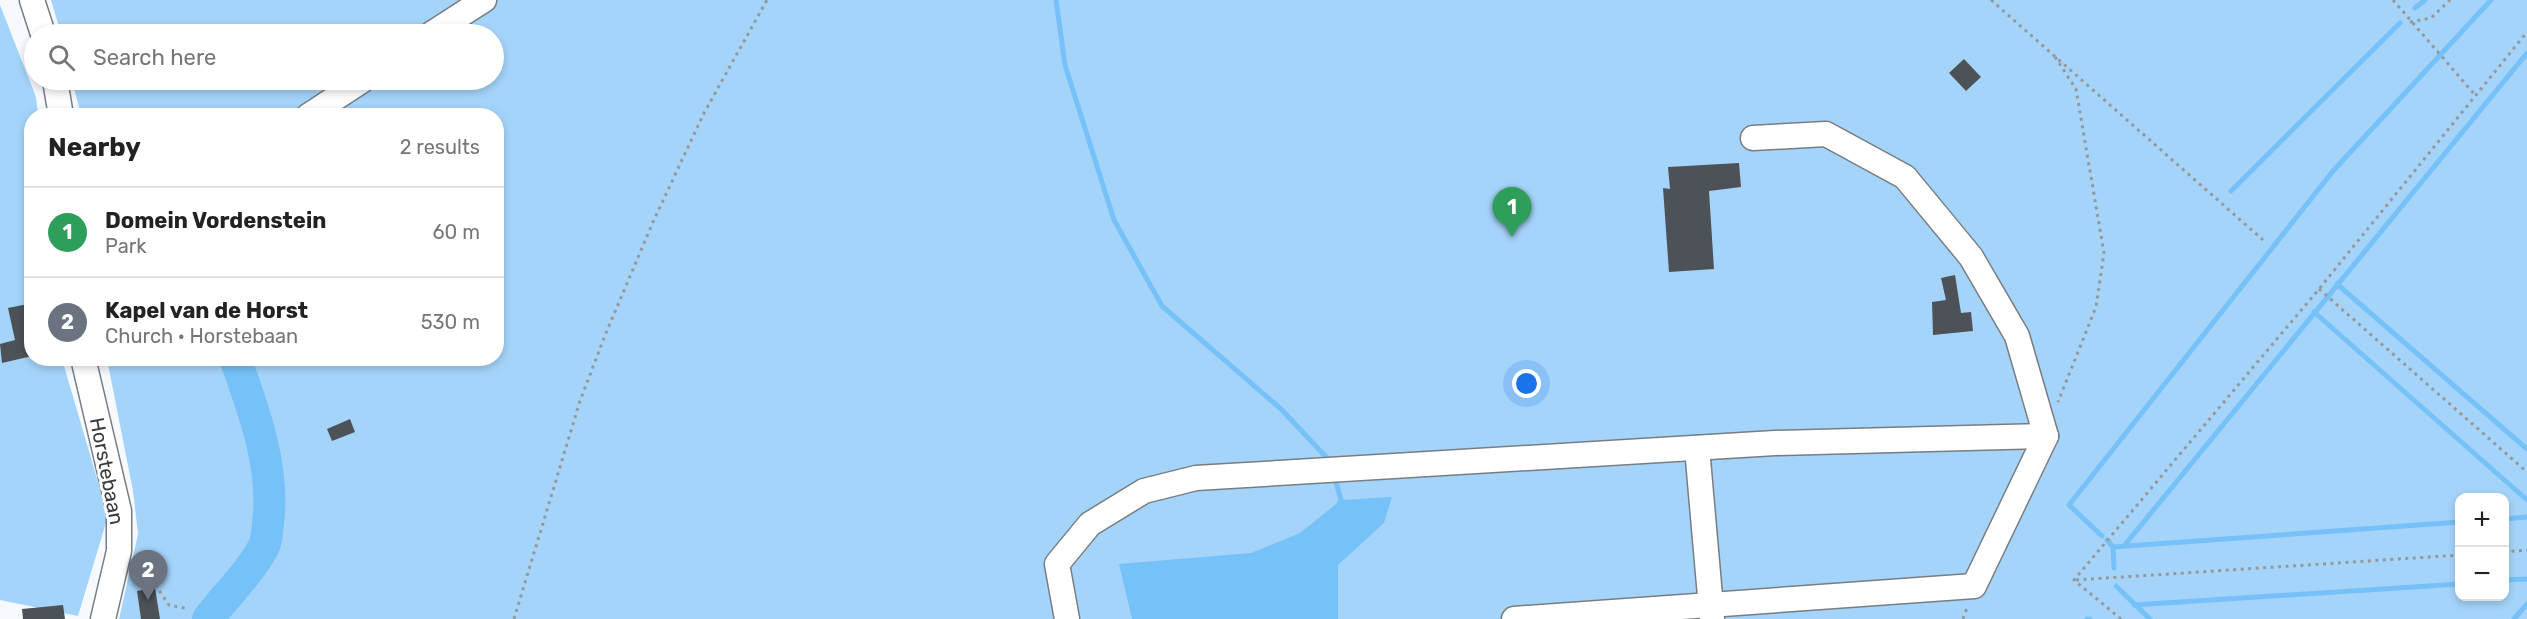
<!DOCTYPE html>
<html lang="en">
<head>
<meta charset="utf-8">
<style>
	body { margin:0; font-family:Rubik,sans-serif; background:#f6f6f6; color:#222 }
	.controls { position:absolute; right:18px; bottom:18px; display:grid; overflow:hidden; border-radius:12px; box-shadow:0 3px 9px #0003 }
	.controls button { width:54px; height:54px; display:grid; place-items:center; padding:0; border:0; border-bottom:2px solid #e0e0e0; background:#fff; color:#222; font:30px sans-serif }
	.you { position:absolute; left:1527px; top:384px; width:21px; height:21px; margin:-15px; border:4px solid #fff; border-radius:50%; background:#1a73e8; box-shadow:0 0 0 9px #1a73e833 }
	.badge { display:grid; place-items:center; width:39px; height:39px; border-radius:50%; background:#1b6a9c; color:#fff; font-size:20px; font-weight:700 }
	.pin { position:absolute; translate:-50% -50px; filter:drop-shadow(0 2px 3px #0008) }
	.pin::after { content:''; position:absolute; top:32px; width:21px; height:18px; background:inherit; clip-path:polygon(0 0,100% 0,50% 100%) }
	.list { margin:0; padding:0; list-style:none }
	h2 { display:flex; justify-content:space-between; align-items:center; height:78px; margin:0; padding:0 24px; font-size:26px }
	h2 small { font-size:20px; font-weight:400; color:#767676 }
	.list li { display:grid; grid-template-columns:39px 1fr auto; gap:18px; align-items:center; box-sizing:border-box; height:90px; padding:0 24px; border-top:2px solid #e0e0e0 }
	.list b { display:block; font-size:22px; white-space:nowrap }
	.list p { margin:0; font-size:20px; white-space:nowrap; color:#767676 }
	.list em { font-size:20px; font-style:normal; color:#767676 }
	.icon { flex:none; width:33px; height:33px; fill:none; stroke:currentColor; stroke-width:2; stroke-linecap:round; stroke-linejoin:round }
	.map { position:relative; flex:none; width:2527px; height:619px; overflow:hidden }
	.search { position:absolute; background:#fff; box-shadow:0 3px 9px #0003; left:24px; top:24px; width:480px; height:66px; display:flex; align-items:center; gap:15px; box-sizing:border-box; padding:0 21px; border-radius:33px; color:#767676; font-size:22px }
	.panel { position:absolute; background:#fff; box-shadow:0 3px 9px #0003; left:24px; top:108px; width:480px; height:258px; border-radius:24px }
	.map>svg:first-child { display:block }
	.green { fill:#a5d4fa; fill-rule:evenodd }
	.water { fill:#77c1f9 }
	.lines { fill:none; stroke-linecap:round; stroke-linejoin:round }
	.stream { stroke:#77c1f9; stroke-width:5 }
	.river { stroke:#77c1f9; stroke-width:32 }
	.building { fill:#4c5257 }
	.minor-casing { stroke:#777d83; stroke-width:27 }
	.path { stroke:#95989b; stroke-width:3; stroke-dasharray:3 4.5; stroke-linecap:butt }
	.minor { stroke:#fff; stroke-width:24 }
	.labels { text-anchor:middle; stroke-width:6; stroke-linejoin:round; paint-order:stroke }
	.street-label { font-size:20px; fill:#383b3d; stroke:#fff }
</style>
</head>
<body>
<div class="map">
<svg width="2527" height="619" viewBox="0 0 2527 619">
	<rect width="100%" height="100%" fill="#f6fafe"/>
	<g class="green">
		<path d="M51 0H2527V619H119L138 534 133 491 107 359 496 358V116L81 115 72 80H494V34H61ZM2460 498H2504V596H2460Z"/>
		<path d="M0 5 36 97 38 115 32 116V358L62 359 108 516 78 616 0 600Z"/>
	</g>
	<path class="water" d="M1392 497 1384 523 1338 565V619H1132L1119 564 1251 553 1300 533 1341 500Z"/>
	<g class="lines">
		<g class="stream">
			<path d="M1056 0 1065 65 1114 220 1162 306 1281 409 1328 459"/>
			<path d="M2415 8 2425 0"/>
			<path d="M2231 191 2400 23"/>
			<path d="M2337 284 2527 449"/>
			<path d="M2314 312 2527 500"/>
			<path d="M1336 482 1341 500 1339 504"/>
			<path d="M2504 519 2527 517"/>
			<path d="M2102 536 2069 505 2333 171 2491 0"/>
			<path d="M2107 540 2113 547"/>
			<path d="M2124 546 2527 53"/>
			<path d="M2114 568 2113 547 2460 522"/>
			<path d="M2504 580 2527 579"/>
			<path d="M2116 586 2150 619"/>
			<path d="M2134 605 2460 584"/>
			<path d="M2087 619H2090"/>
			<path d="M2514 619 2527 604"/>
		</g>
		<path class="river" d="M208 619C226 595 250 573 264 546 267 540 267 531 268 524 275 467 254 411 235 358"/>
	</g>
	<g class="building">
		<path d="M1964 59 1981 77 1966 91 1949 73Z"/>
		<path d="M1739 163 1741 187 1709 191 1714 269 1669 272 1663 188 1670 189 1668 167Z"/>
		<path d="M1955 275 1961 313 1971 312 1973 331 1933 335 1932 302 1946 300 1941 278Z"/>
		<path d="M28 304 32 321V356L2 363 0 344 15 340 8 308Z"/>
		<path d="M350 419 355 432 332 441 327 429Z"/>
		<path d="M155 588 160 619H141L137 591Z"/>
		<path d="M63 605 65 619H23L22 609Z"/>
	</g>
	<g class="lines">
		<g class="minor-casing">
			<g id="minor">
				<path d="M32 0 43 34"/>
				<path d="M431 34 484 0"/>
				<path d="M55 80 61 116"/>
				<path d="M308 116 363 80"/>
				<path d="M83 358 119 511V551L103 619"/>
				<path d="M1697 448 1712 619"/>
				<path d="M1067 619 1057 564 1090 524 1144 491 1196 478 1775 443 2046 436"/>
				<path d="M1514 619 1974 586 2046 436 2017 336 1971 257 1905 177 1826 134 1753 138"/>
			</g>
		</g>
		<g class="path">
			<path d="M1991 0 2263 240"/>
			<path d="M2393 0 2475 95"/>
			<path d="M2410 22 2431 18 2450 0"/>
			<path d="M2055 57 2076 89 2104 253 2096 307 2058 402"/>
			<path d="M2319 289 2527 472"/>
			<path d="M2504 552 2527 550"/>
			<path d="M141 554V565L145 580 156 586 169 605 189 609"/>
			<path d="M2076 580 2460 555"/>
			<path d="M514 619 580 401 606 333 653 222 704 113 767 0"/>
			<path d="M1963 619 1967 608"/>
			<path d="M2121 619 2074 580 2319 289 2527 32"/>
		</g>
		<use href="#minor" class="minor"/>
	</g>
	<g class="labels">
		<g class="street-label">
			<text transform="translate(107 471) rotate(79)" y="7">Horstebaan</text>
		</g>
	</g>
</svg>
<div class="controls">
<button>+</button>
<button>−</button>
</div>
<div class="you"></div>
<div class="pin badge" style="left:1512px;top:237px;background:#2e9e5b">1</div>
<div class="pin badge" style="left:148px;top:600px;background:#6b7280">2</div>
<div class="search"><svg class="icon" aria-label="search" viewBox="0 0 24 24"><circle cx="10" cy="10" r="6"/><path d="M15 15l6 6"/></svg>Search here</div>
<section class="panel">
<h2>Nearby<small>2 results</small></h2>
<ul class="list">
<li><span class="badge" style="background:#2e9e5b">1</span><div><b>Domein Vordenstein</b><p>Park</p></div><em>60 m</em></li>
<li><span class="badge" style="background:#6b7280">2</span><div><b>Kapel van de Horst</b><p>Church · Horstebaan</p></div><em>530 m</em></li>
</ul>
</section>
</div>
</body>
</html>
